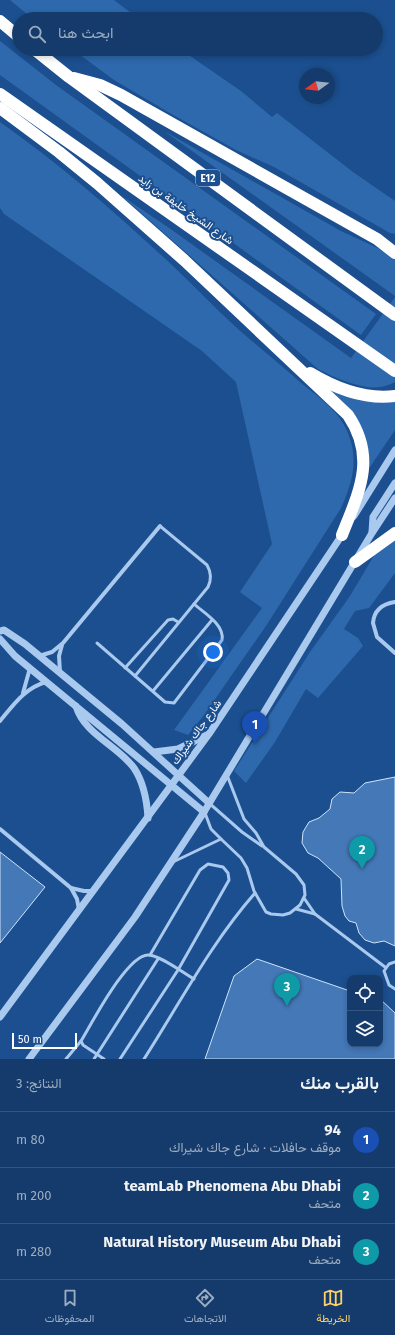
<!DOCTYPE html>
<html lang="ar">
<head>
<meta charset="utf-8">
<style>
	body { margin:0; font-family:"Fira Sans",Vazirmatn,sans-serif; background:#1d4271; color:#f1f3f6; direction:rtl }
	.controls { position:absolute; right:12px; bottom:12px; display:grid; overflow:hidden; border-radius:8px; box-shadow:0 2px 6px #0003 }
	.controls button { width:36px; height:36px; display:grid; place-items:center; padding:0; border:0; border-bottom:1px solid #33557e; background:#143b6b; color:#f1f3f6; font:20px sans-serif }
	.compass { position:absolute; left:299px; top:68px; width:36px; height:36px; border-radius:50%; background:#143b6b; box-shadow:0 2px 6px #0003; rotate:255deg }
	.scale { position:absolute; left:12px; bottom:10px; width:65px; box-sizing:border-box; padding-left:4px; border:2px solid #fff; border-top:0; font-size:11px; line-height:14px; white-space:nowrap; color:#fff; -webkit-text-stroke:3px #1b4f8f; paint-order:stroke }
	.you { position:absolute; left:213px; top:652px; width:14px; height:14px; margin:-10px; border:3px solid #fff; border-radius:50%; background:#1a73e8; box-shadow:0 0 0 6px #1a73e833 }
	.badge { display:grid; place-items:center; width:26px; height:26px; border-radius:50%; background:#ffd166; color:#fff; font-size:13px; font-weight:700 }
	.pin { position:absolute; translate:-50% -33px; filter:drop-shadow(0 1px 2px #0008) }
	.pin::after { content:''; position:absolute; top:21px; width:14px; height:12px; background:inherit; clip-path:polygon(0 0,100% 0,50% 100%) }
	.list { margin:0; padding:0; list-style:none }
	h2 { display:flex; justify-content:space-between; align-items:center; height:52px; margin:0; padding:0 16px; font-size:17px }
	h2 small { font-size:13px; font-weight:400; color:#9dadc1 }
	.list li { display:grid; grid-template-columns:26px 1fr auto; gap:12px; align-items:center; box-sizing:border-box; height:56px; padding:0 16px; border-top:1px solid #33557e }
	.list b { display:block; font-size:15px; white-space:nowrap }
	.list p { margin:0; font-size:13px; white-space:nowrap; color:#9dadc1 }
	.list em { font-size:13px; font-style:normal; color:#9dadc1 }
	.icon { flex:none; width:22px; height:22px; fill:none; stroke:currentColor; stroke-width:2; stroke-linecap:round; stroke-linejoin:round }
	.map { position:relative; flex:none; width:395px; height:1059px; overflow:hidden; direction:ltr }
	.search { position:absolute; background:#143b6b; box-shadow:0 2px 6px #0003; left:12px; right:12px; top:12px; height:44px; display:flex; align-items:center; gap:10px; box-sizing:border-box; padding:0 14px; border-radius:22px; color:#9dadc1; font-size:15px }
	.sheet { height:220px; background:#143b6b }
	nav { display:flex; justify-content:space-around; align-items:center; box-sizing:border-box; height:56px; border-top:1px solid #33557e; background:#143b6b; font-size:11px; color:#9dadc1 }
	nav a { display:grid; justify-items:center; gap:2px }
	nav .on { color:#ffd166 }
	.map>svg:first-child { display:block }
	.green { fill:#2e69ad }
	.building { fill:#4478b7; stroke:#cfe3fa }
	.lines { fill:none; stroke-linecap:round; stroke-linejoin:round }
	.service { stroke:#a9c9ee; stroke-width:3 }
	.minor { stroke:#a9c9ee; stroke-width:4 }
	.tertiary { stroke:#a9c9ee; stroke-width:7 }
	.motorway { stroke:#fff; stroke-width:12 }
	.labels { text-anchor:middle; stroke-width:4; stroke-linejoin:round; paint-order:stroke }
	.shield { fill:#1b4f8f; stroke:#bbcadd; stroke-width:1 }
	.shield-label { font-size:10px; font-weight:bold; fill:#fff }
	.street-label { font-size:11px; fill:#fff; stroke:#1b4f8f }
</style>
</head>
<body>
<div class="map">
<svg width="395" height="1059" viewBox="0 0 395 1059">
	<rect width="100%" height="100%" fill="#1b4f8f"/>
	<g class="green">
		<path d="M10 0H114L139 19H33Z"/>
		<path d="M0 41 56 85 376 314 361 335 0 75Z"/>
		<path d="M72 49H180L241 91 272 117 277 113 353 172 395 201V234L390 233 274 167 236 150 168 112 114 80Z"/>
		<path d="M0 122C61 165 117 214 172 265 194 286 216 309 239 330 260 348 281 365 301 383 316 395 335 408 344 425 360 454 354 480 341 508L266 626 204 715 188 735 174 730 262 608 240 592 272 544 236 382 202 351 4 214 0 208Z"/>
		<path d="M164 131 341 231 386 252 395 258V296Z"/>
		<path d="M122 196 172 230 351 358 395 297V382C390 384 385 387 380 387 362 390 333 377 318 369Z"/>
		<path d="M320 383 395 399V430L368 470 362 447Z"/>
		<path d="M395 533V573L369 608 355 611 344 629 358 638 363 646 318 698 306 689 275 742 246 783 234 771 310 652 350 596 375 554Z"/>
	</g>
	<g class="building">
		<path d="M395 777V946L384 941 374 943 365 940 359 933 356 923 349 921 345 916 342 906 341 879 318 858 308 853 302 843 303 832 309 822 319 818 330 809 332 799 340 792 354 793 365 783Z"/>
		<path d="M0 852 45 887 0 943Z"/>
		<path d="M257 959 350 991V1044H380V999L395 1013V1059H205L234 976Z"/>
	</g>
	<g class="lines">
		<g class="service">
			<path d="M97 643 165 702 174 703 222 640C225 625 204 613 194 604"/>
			<path d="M125 668 168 620 173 619 178 622"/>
			<path d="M135 676 208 587C212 579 211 572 207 565L160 526"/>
			<path d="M153 691 212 620"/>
			<path d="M209 803 242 832 262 846"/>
			<path d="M205 813 211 829 221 839"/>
			<path d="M173 862 221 839 241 858 247 868 254 891 266 912 271 914 283 915 290 913 300 905 305 895 304 885 296 874 264 847 256 833 244 819 227 775"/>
			<path d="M304 898 315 914"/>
			<path d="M296 909 315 914 385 967"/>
			<path d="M395 962 389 964 384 971 389 985 395 989"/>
			<path d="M66 1059 81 1041"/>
			<path d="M94 1059 158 959"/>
			<path d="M104 1059 83 1045 81 1041C92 1023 127 955 148 955 160 955 183 973 194 979"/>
			<path d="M120 1059 178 970 229 880 228 873 223 867 208 864 200 870 150 955"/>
			<path d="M144 1059C180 1003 211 943 255 893"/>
		</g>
		<g class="minor">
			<path d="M395 602C382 604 374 610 373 623L377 637 395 653"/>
			<path d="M39 656 52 652 63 643 160 526"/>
			<path d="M60 672 59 656 62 645"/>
			<path d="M23 693 30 668"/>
			<path d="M0 721C14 704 25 688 46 682"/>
			<path d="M0 829 71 888 77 899 79 910"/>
			<path d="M71 888 84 891H93"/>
		</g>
		<g class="tertiary">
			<path d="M354 516 395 450"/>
			<path d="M372 532 373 517 395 483"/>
			<path d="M0 631 4 630 25 644 122 724 209 803"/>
			<path d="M0 639 15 656 204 812"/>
			<path d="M76 706C84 734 118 746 134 768 144 783 147 801 148 818"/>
			<path d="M154 752 178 749 207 735"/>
			<path d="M0 1017 209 734 344 532"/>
			<path d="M29 1059 135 917 204 812 372 533 395 498"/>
		</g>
		<g class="motorway">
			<path d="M0 21 19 37"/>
			<path d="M34 49 69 77 395 315"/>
			<path d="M74 78 100 85 121 95 377 239 395 253"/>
			<path d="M0 94 395 371"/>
			<path d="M0 108 59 152 97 183 184 260 348 415C377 458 359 492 342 535"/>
			<path d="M310 373C335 388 365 400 395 396"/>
			<path d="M355 562 395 533"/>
		</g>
	</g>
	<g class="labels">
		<rect class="shield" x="196" y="170" width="24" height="16" rx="3"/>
		<g class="shield-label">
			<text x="208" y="182">E12</text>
		</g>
		<g class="street-label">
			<text transform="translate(186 209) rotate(35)" y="4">شارع الشيخ خليفة بن زايد</text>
			<text transform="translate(196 732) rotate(-54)" y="4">شارع جاك شيراك</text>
		</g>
	</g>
</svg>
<div class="controls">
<button><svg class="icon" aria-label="locate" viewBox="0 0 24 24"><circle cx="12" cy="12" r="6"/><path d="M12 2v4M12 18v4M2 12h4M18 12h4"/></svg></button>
<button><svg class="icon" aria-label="layers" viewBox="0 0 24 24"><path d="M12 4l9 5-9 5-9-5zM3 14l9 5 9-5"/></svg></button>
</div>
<svg class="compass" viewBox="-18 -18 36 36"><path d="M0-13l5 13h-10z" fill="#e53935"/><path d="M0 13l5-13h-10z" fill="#9dadc1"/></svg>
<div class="scale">50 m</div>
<div class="you"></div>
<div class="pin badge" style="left:255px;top:744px;background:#1a4fb4">1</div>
<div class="pin badge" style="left:362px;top:869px;background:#0f9aa8">2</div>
<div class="pin badge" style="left:287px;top:1006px;background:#0f9aa8">3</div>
<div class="search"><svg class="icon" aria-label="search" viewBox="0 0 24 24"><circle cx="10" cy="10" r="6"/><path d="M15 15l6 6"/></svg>ابحث هنا</div>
</div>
<section class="sheet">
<h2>بالقرب منك<small>النتائج: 3</small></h2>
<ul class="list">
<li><span class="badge" style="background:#1a4fb4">1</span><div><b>94</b><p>موقف حافلات · شارع جاك شيراك</p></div><em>80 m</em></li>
<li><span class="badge" style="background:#0f9aa8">2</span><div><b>teamLab Phenomena Abu Dhabi</b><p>متحف</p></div><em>200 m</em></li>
<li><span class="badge" style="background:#0f9aa8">3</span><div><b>Natural History Museum Abu Dhabi</b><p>متحف</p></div><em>280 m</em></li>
</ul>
</section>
<nav>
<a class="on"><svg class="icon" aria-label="map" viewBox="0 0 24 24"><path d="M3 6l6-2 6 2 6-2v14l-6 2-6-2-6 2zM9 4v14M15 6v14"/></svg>الخريطة</a>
<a><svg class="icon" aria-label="directions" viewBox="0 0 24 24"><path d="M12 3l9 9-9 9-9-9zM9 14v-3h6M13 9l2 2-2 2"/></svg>الاتجاهات</a>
<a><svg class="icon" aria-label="saved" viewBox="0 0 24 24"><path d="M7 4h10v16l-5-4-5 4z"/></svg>المحفوظات</a>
</nav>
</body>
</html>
